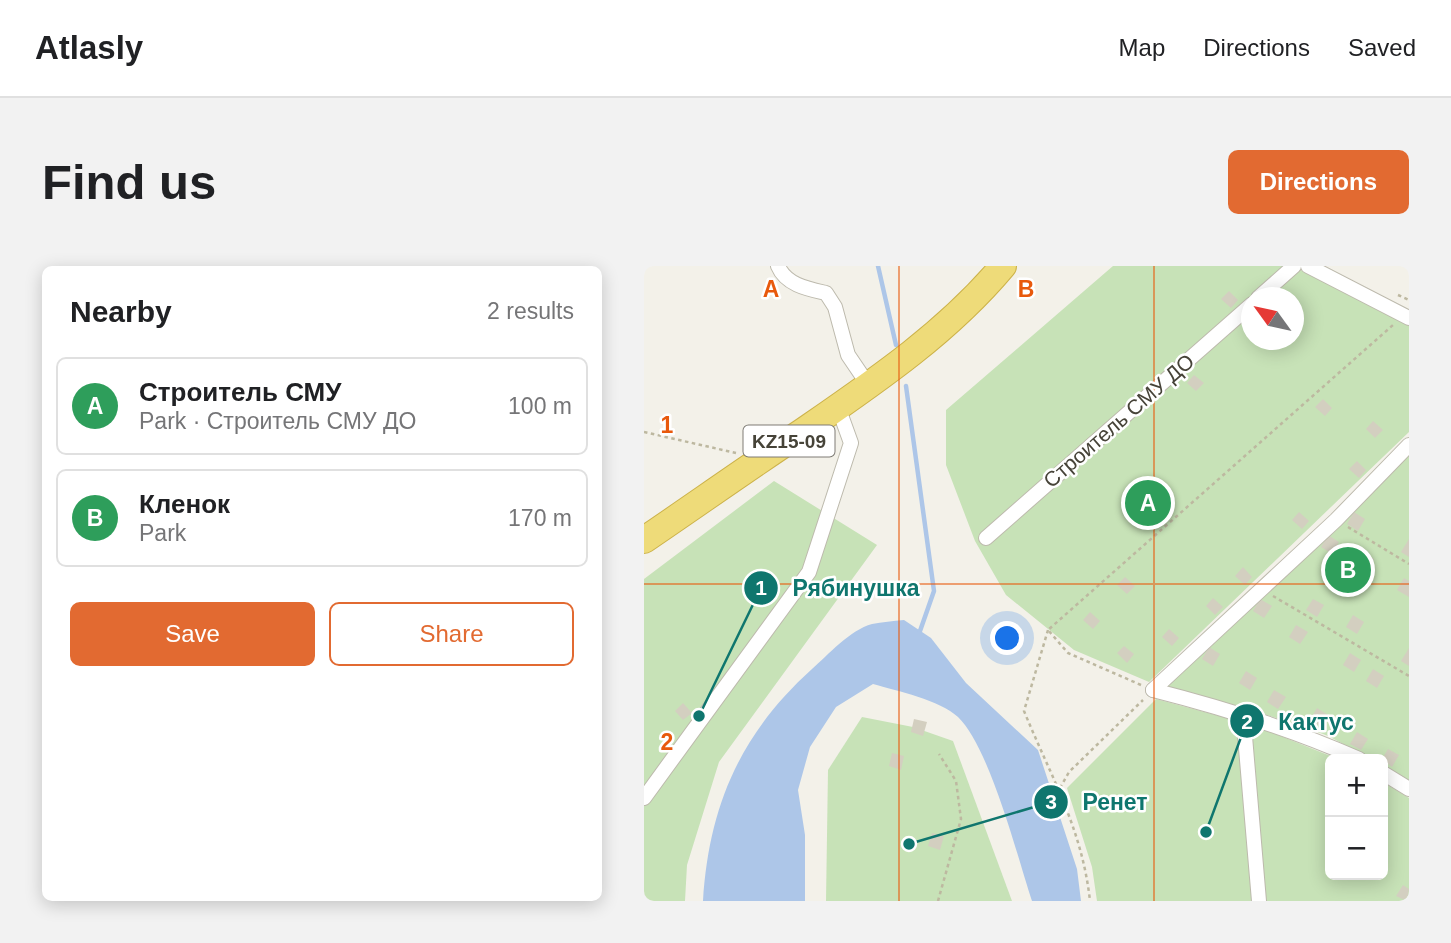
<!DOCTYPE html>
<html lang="en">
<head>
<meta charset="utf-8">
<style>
	body { margin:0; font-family:Arial,sans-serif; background:#f2f2f2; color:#202124 }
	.controls { position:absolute; right:21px; bottom:21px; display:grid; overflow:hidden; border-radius:10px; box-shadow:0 4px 18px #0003 }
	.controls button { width:63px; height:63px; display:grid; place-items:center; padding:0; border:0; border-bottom:2px solid #e0e0e0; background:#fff; color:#202124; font:35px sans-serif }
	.compass { position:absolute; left:597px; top:21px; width:63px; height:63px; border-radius:50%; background:#fff; box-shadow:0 4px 18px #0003; rotate:303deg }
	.you { position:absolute; left:364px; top:373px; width:24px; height:24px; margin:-18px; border:5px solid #fff; border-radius:50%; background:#1a73e8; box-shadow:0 0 0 10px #1a73e833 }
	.badge { display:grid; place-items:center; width:46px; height:46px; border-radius:50%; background:#e26a31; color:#fff; font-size:23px; font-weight:700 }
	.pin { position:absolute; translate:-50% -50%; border:4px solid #fff; box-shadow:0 2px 7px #0006 }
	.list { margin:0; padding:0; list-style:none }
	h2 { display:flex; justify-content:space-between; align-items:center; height:91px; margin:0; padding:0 28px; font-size:30px }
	h2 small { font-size:23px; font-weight:400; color:#757577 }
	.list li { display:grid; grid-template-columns:46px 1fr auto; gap:21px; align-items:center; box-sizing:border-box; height:98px; margin:0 14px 14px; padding:0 14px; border:2px solid #e0e0e0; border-radius:10px }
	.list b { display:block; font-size:26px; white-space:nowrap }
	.list p { margin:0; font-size:23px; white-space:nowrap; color:#757577 }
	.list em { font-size:23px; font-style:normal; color:#757577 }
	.actions { display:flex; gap:14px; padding:21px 28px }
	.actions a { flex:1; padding:16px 0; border:2px solid #e26a31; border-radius:10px; text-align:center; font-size:24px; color:#e26a31 }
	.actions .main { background:#e26a31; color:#fff }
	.map { position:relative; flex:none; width:765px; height:635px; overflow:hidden; border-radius:10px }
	header { display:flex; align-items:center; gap:42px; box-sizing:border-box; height:98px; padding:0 35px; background:#fff; border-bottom:2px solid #e0e0e0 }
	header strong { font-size:33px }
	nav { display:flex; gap:38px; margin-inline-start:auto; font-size:24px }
	.intro { display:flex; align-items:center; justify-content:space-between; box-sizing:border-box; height:168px; padding:0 42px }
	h1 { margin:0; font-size:49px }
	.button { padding:18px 32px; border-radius:10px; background:#e26a31; color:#fff; font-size:24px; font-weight:700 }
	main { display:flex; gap:42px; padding:0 42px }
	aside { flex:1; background:#fff; border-radius:10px; box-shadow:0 4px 18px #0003 }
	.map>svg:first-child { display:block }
	.green { fill:#c7e2b7; fill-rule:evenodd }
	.water { fill:#adc6e8 }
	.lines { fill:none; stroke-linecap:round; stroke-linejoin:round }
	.stream { stroke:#adc6e8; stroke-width:4.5 }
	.building { fill:#d3cfc0 }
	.street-casing { stroke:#bdbaad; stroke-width:16 }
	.highway-casing { stroke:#ccb24a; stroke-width:28 }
	.path { stroke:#bdb8a0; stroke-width:2.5; stroke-dasharray:3.5 3.5; stroke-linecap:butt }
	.street { stroke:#fff; stroke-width:14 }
	.highway { stroke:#eedb79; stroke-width:26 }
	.grid { fill:none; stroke:#e8590c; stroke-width:2; stroke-opacity:0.55 }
	.labels { text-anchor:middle; stroke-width:5; stroke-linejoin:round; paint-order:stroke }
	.shield { fill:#fff; stroke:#7e7b74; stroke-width:2 }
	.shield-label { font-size:19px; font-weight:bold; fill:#464338 }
	.street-label { font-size:21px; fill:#464338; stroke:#fff }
	.grid-label { font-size:23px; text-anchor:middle; font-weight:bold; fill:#e8590c; stroke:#fff; stroke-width:5; stroke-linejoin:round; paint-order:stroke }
	.leader { fill:none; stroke:#0f766e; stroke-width:2.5 }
	.callout-dot { fill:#0f766e; stroke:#fff; stroke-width:2.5 }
	.mark-label { font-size:21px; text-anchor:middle; font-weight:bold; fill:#fff }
	.callout-label { font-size:23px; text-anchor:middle; font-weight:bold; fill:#0f766e; stroke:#fff; stroke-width:5; stroke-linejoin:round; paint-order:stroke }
</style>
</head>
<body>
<header>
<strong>Atlasly</strong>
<nav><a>Map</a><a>Directions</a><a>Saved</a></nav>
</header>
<div class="intro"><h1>Find us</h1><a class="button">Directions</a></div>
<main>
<aside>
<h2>Nearby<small>2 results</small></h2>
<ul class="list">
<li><span class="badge" style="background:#2e9e5b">A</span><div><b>Строитель СМУ</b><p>Park · Строитель СМУ ДО</p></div><em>100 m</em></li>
<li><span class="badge" style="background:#2e9e5b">B</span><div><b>Кленок</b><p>Park</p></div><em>170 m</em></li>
</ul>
<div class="actions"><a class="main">Save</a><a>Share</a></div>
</aside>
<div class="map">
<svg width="765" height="635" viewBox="0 0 765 635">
	<rect width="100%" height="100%" fill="#f3f1e9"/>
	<g class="green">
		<path d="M469 0H649L765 60V166L505 416 430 384 362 329 331 275 302 199V144ZM608 32H650V74H608Z"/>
		<path d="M765 188V516L739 500V493C719 493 699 476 679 468 628 449 576 435 523 421Z"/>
		<path d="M130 215 233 279 75 496 43 599 41 635H0V313Z"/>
		<path d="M512 433 609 459 694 493H686V609H739V516L765 532V635H453L448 601 423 522Z"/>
		<path d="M218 451 269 461 309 475 368 635H182L184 504Z"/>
	</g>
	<path class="water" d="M260 354 287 372 322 417 394 484 433 603 437 635H388C373 590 346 482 314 451 296 434 253 425 229 418L192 441 166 481 154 524 161 569V635H59C65 540 96 468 168 403 184 389 206 364 228 358 238 356 249 355 260 354Z"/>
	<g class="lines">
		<g class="stream">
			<path d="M234 0 252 79"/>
			<path d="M262 120 290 325 276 365"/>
		</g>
	</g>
	<g class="building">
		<path d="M585 25 594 34 587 42 577 33Z"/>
		<path d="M550 109 560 117 552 125 543 117Z"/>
		<path d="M679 133 688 142 681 150 671 141Z"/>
		<path d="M729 155 739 164 731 172 722 163Z"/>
		<path d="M713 195 722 204 715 212 705 203Z"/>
		<path d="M655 246 665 255 658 263 648 254Z"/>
		<path d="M710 246 721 253 714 265 703 258Z"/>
		<path d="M684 269 695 276 688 288 677 281Z"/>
		<path d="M765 273V291L757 286Z"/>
		<path d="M719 287 730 293 723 305 712 298Z"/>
		<path d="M599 301 608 311 601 319 591 310Z"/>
		<path d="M481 311 491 320 483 328 473 319Z"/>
		<path d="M760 312 765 315V331L753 324Z"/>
		<path d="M569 332 579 341 571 349 562 340Z"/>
		<path d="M616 333 628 340 620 352 609 345Z"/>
		<path d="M669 333 680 339 673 351 662 344Z"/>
		<path d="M446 346 456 355 449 363 439 354Z"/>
		<path d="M709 349 720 356 713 368 702 361Z"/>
		<path d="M652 359 664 366 656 378 645 371Z"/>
		<path d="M525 363 535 372 528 380 518 371Z"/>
		<path d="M480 380 490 388 483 397 473 387Z"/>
		<path d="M565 381 576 388 569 400 558 393Z"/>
		<path d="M765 382V400L757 395Z"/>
		<path d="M706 387 717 394 710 406 699 399Z"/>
		<path d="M729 403 740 410 733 422 722 415Z"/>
		<path d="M602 405 613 412 606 424 595 417Z"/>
		<path d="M630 424 642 431 634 443 623 436Z"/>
		<path d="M39 437 48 447 39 454 31 445Z"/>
		<path d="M673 442 684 449 677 461 666 454Z"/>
		<path d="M270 453 283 456 279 470 267 466Z"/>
		<path d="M713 466 724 473 717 484 706 478Z"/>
		<path d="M744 483 755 489 748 501 738 493Z"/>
		<path d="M248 487 260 490 257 504 245 500Z"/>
		<path d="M288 567 300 570 296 584 284 580Z"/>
		<path d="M759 619 765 623 763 635 752 630Z"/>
	</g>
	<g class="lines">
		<g class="street-casing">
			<g id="street">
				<path d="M134 0C142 19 164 23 182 27L191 41 204 89 225 120"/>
				<path d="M664 0 765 52"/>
				<path d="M614 32 650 0"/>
				<path d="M342 272 608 38"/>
				<path d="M509 424 692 254 765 179"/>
				<path d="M509 424C580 442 648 463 715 493"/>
				<path d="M599 447 615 635"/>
				<path d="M739 507 765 523"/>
				<path d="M0 532 165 306 207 177 194 141"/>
			</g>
		</g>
		<g class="highway-casing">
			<path id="highway" d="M0 274C53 238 105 201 158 166 229 117 303 67 359 0"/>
		</g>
		<g class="path">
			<path d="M754 29 765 34"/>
			<path d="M0 166 92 187"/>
			<path d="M704 261 765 298"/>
			<path d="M629 330 765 410"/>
			<path d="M404 364 380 445C407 511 438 562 446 635"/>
			<path d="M497 419 424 387 404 364 749 59"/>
			<path d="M416 522 425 506 499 434"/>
			<path d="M294 635 317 553 312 515 295 488"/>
		</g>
		<use href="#street" class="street"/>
		<use href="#highway" class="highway"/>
	</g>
	<path class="grid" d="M255 0V635M510 0V635M0 318H765"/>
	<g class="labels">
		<rect class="shield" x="99.5" y="159.5" width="91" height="31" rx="5"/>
		<g class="shield-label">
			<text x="145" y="182">KZ15-09</text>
		</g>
		<g class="street-label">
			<text transform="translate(475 155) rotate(-41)" y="7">Строитель СМУ ДО</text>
		</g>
	</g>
	<g class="grid-label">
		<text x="127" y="31">A</text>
		<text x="382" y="31">B</text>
		<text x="23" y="167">1</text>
		<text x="23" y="484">2</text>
	</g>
	<path class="leader" d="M55 450L117 322M562 566L603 455M265 578L407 536"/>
	<g class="callout-dot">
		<circle cx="55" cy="450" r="7"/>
		<circle cx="562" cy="566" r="7"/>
		<circle cx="265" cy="578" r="7"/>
		<circle cx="117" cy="322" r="18"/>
		<circle cx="603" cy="455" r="18"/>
		<circle cx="407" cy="536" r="18"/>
	</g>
	<g class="mark-label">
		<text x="117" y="329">1</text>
		<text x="603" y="463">2</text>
		<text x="407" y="543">3</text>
	</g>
	<g class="callout-label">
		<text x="212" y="330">Рябинушка</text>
		<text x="672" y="464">Кактус</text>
		<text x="471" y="544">Ренет</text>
	</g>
</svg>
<div class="controls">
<button>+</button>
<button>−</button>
</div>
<svg class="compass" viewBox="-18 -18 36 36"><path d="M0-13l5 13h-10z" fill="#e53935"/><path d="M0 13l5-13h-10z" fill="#757577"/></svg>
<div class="you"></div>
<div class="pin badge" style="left:504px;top:237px;background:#2e9e5b">A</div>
<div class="pin badge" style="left:704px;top:304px;background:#2e9e5b">B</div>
</div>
</main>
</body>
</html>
